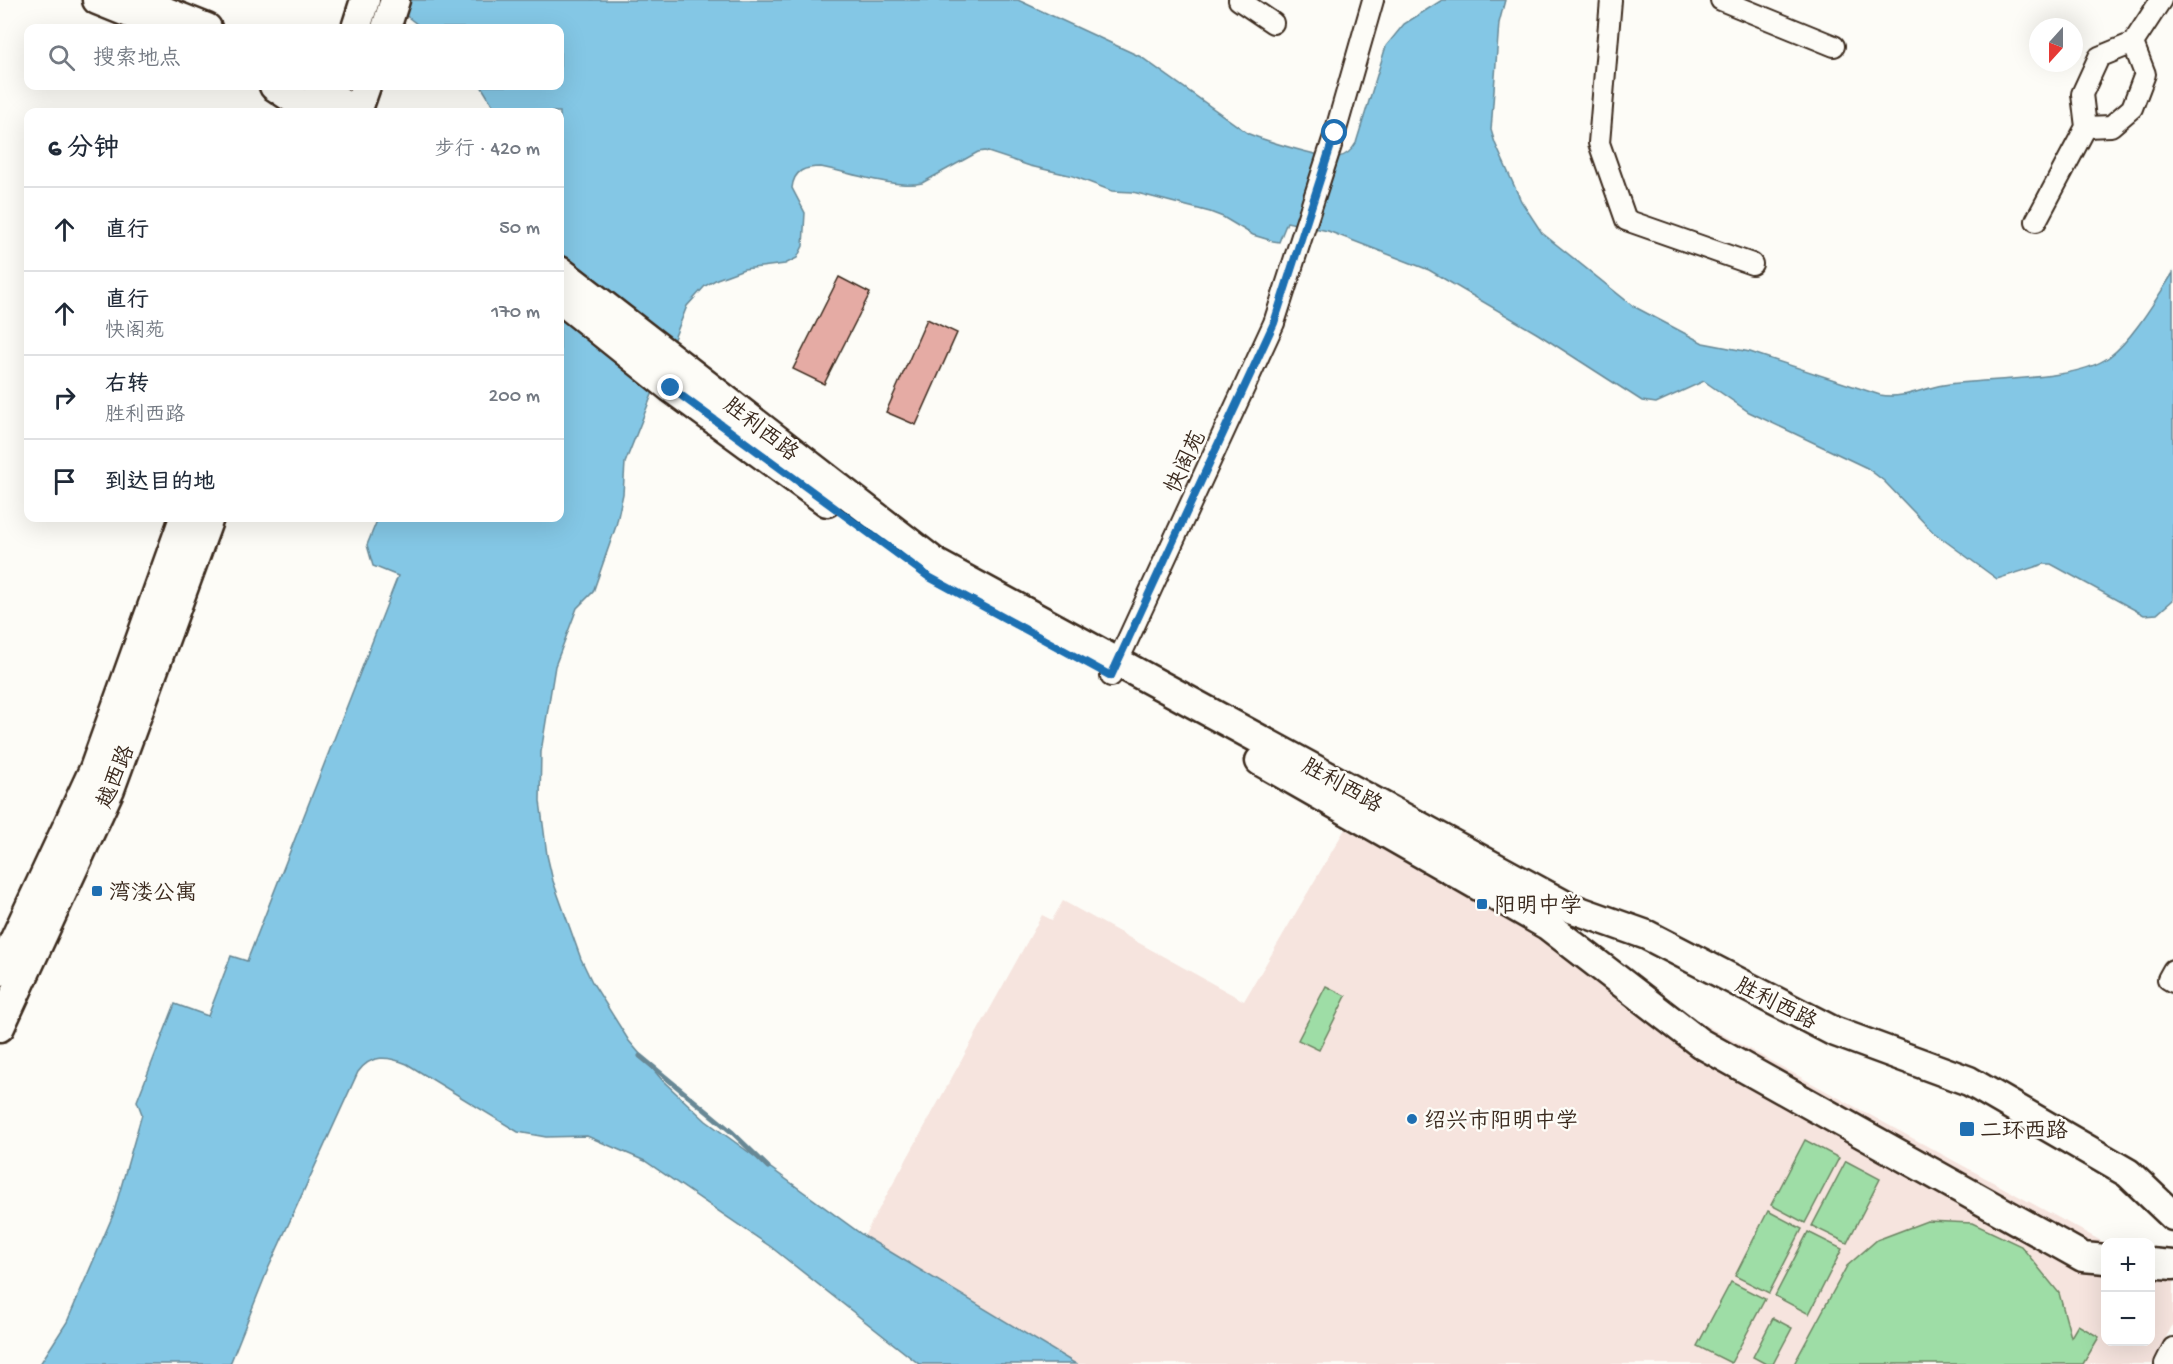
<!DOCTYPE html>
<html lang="zh">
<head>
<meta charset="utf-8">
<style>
	body { margin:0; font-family:"Gochi Hand","LXGW WenKai TC",sans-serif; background:#f2f2f3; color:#1f2937 }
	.controls { position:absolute; right:18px; bottom:18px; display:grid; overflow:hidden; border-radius:12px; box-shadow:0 6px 24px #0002 }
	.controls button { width:54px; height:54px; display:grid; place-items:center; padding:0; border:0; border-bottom:2px solid #e0e1e3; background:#fff; color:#1f2937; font:30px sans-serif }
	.compass { position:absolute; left:2029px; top:18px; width:54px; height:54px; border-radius:50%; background:#fff; box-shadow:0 6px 24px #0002; rotate:201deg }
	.stop { position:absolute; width:18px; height:18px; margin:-14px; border:4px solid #1f6fb2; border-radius:50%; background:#fff }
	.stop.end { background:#1f6fb2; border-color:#fff; box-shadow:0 2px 6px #0008 }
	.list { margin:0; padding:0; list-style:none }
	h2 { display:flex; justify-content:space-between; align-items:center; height:78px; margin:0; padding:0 24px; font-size:26px }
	h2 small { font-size:20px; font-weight:400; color:#747a83 }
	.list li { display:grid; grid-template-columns:39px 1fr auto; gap:18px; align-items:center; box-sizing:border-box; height:84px; padding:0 24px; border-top:2px solid #e0e1e3 }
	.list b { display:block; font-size:22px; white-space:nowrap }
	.list p { margin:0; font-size:20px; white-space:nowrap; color:#747a83 }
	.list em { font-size:20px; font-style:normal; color:#747a83 }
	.icon { flex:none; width:33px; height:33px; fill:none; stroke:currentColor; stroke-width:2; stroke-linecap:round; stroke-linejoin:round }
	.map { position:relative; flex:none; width:2173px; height:1364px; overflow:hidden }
	.search { position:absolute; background:#fff; box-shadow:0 6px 24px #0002; left:24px; top:24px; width:540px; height:66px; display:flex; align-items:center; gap:15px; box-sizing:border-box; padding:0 21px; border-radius:12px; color:#747a83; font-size:22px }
	.panel { position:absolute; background:#fff; box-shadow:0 6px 24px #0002; left:24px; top:108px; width:540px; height:414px; border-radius:12px }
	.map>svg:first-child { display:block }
	.built { fill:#f6e4de }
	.green { fill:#9edda6; stroke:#6c8462; stroke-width:1.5 }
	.water { fill:#84c7e5; stroke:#678895; stroke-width:1.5 }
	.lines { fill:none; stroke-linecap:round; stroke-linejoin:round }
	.stream { stroke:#678895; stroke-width:5 }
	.building { fill:#e5aba4; stroke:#3b2a1e; stroke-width:1.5 }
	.minor-casing { stroke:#3b2a1e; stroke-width:24 }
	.secondary-casing { stroke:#3b2a1e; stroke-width:33 }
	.minor { stroke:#fdfcf7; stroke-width:20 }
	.secondary { stroke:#fdfcf7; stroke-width:28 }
	.route { stroke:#1f6fb2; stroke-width:8 }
	.poi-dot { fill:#1f6fb2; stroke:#fdfcf7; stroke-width:2 }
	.labels { text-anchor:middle; stroke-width:5; stroke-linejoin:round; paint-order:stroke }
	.street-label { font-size:22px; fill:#3b2a1e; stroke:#fdfcf7 }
	.poi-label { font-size:22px; fill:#3b2a1e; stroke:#fdfcf7; text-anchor:start }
</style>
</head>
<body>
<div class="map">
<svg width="2173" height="1364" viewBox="0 0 2173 1364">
	<rect width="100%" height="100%" fill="#fdfcf7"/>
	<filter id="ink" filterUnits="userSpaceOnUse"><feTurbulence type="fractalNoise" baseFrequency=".0167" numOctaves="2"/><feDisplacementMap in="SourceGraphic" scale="12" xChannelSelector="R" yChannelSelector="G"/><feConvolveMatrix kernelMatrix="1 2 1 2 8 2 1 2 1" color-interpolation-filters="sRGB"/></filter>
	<g filter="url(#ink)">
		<path class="built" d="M1345 829 2105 1243 2106 1342H2150L2151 1267 2173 1280V1324L2152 1364H1076L864 1236 1042 915 1052 920 1063 901 1244 1001Z"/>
		<g class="green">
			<path d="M1326 986 1346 996 1319 1050 1298 1040Z"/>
			<path d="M1805 1140 1839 1158 1805 1223 1771 1205Z"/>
			<path d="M1846 1161 1880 1179 1847 1243 1812 1226Z"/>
			<path d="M1768 1211 1802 1229 1769 1293 1735 1276Z"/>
			<path d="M1927 1221 1972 1223 2021 1246 2059 1293 2071 1337 2078 1325 2099 1337 2083 1364H1794L1847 1266 1877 1240Z"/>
			<path d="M1808 1232 1842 1249 1809 1314 1775 1296Z"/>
			<path d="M1731 1282 1765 1299 1731 1363 1697 1346Z"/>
			<path d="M1773 1318 1792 1328 1773 1364H1766L1753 1357Z"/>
		</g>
		<path class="water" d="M386 0H1018L1141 57 1249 134C1264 140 1324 159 1338 157 1347 156 1352 150 1356 143L1386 46 1404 24 1442 0H1505L1499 23 1491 130 1495 143 1521 201 1542 233 1633 306 1703 343 1750 352 1880 395C1904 399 1920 389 1943 385 1986 378 2076 382 2109 357 2133 339 2156 299 2173 273V600L2157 614 2144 615 2051 564H2044L1997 579 1933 532 1884 481 1867 468 1749 412 1704 381 1656 403 1642 401 1538 334 1429 270 1328 231 1287 222 1279 242 1273 241 1253 235 1223 217 1210 212 1133 192 1112 191 1073 176 1030 166 985 151 978 152 922 183C896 189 848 172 821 167 805 167 794 170 792 188L805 213 803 246 797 258 785 264 744 269 717 279 705 286 687 306 625 463 623 494 616 526 593 592 577 608 555 666 541 752 540 801 547 855 553 881 581 959 592 982 629 1041 663 1081 706 1121 864 1236 1076 1364H919L771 1247 645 1161 587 1136 546 1137 518 1132 407 1064C388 1056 371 1054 358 1072L268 1269 230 1364H40L67 1322 113 1215 142 1114 137 1101 175 1004 208 1016 231 956 247 961 398 576 373 566 367 545 378 518H560V112H497L481 86H560V28H422Z"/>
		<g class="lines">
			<path class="stream" d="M640 1056 733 1133 768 1167"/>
		</g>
		<g class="building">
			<path d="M839 277 870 293 824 384 793 369Z"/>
			<path d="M927 319 957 333 916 425 886 412Z"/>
		</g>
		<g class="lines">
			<g class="minor-casing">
				<g id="minor">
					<path d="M1239 0 1273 23"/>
					<path d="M1611 0 1599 143 1626 220 1752 264"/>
					<path d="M1721 0 1834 46"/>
					<path d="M2086 127 2111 126 2132 108 2145 74 2133 43"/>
					<path d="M2036 221 2086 127 2082 94 2099 57 2133 43 2161 0"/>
					<path d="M1111 676 1274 323 1335 133 1373 0"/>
					<path d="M2173 970 2168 979 2173 982"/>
					<path d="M2165 1364 2173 1348"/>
				</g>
			</g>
			<g class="secondary-casing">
				<g id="secondary">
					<path d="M97 0 154 23"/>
					<path d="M136 0 207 28"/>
					<path d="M356 28 365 0"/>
					<path d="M386 28 395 0"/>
					<path d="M274 86 313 112"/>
					<path d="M318 86 355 112"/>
					<path d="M357 112 366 86"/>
					<path d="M560 271 937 564 1568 907 1647 935 1833 1031 1969 1081 2128 1173 2173 1216"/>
					<path d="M560 299 671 388 827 502"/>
					<path d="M1260 761 1547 925 1700 1043 2083 1257 2106 1259"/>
					<path d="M0 971 94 769 184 518"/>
					<path d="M0 1027 110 789 209 518"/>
					<path d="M2150 1263 2173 1265"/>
				</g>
			</g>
			<use href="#minor" class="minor"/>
			<use href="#secondary" class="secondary"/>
		</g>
	</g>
	<g class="lines" filter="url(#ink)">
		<path class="route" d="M671 388 929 577 1111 676 1274 323 1335 133"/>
	</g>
	<g class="poi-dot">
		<rect x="91" y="885" width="12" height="12" rx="3"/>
		<rect x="1476" y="898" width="12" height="12" rx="3"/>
		<circle cx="1412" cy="1119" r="6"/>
		<rect x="1959" y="1121" width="16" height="16" rx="3"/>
	</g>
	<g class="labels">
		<g class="street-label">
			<text transform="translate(762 428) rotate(38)" y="8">胜利西路</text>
			<text transform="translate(1184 461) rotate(-65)" y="8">快阁苑</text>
			<text transform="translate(114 776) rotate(-68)" y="8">越西路</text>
			<text transform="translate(1343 784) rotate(29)" y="8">胜利西路</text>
			<text transform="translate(1777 1002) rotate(27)" y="8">胜利西路</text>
		</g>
		<g class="poi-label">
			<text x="109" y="899">湾溇公寓</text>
			<text x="1494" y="912">阳明中学</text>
			<text x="1424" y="1127">绍兴市阳明中学</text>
			<text x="1980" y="1137">二环西路</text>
		</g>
	</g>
</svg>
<div class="controls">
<button>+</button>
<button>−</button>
</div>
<svg class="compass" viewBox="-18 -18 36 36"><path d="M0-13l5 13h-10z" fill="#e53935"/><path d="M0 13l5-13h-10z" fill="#747a83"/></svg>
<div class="stop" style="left:1335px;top:133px"></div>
<div class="stop end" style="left:671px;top:388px"></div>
<div class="search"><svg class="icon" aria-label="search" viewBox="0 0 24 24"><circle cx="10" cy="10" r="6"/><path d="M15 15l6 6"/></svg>搜索地点</div>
<section class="panel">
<h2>6 分钟<small>步行 · 420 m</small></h2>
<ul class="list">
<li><svg class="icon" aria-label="ahead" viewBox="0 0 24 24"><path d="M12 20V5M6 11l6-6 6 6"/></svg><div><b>直行</b></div><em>50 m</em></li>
<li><svg class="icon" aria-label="ahead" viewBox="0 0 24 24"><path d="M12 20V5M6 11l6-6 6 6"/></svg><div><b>直行</b><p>快阁苑</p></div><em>170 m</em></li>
<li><svg class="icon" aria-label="right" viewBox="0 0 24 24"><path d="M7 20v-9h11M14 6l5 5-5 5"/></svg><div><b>右转</b><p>胜利西路</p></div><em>200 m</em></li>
<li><svg class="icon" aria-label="arrive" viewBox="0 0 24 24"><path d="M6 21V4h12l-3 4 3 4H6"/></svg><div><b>到达目的地</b></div></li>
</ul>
</section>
</div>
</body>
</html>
